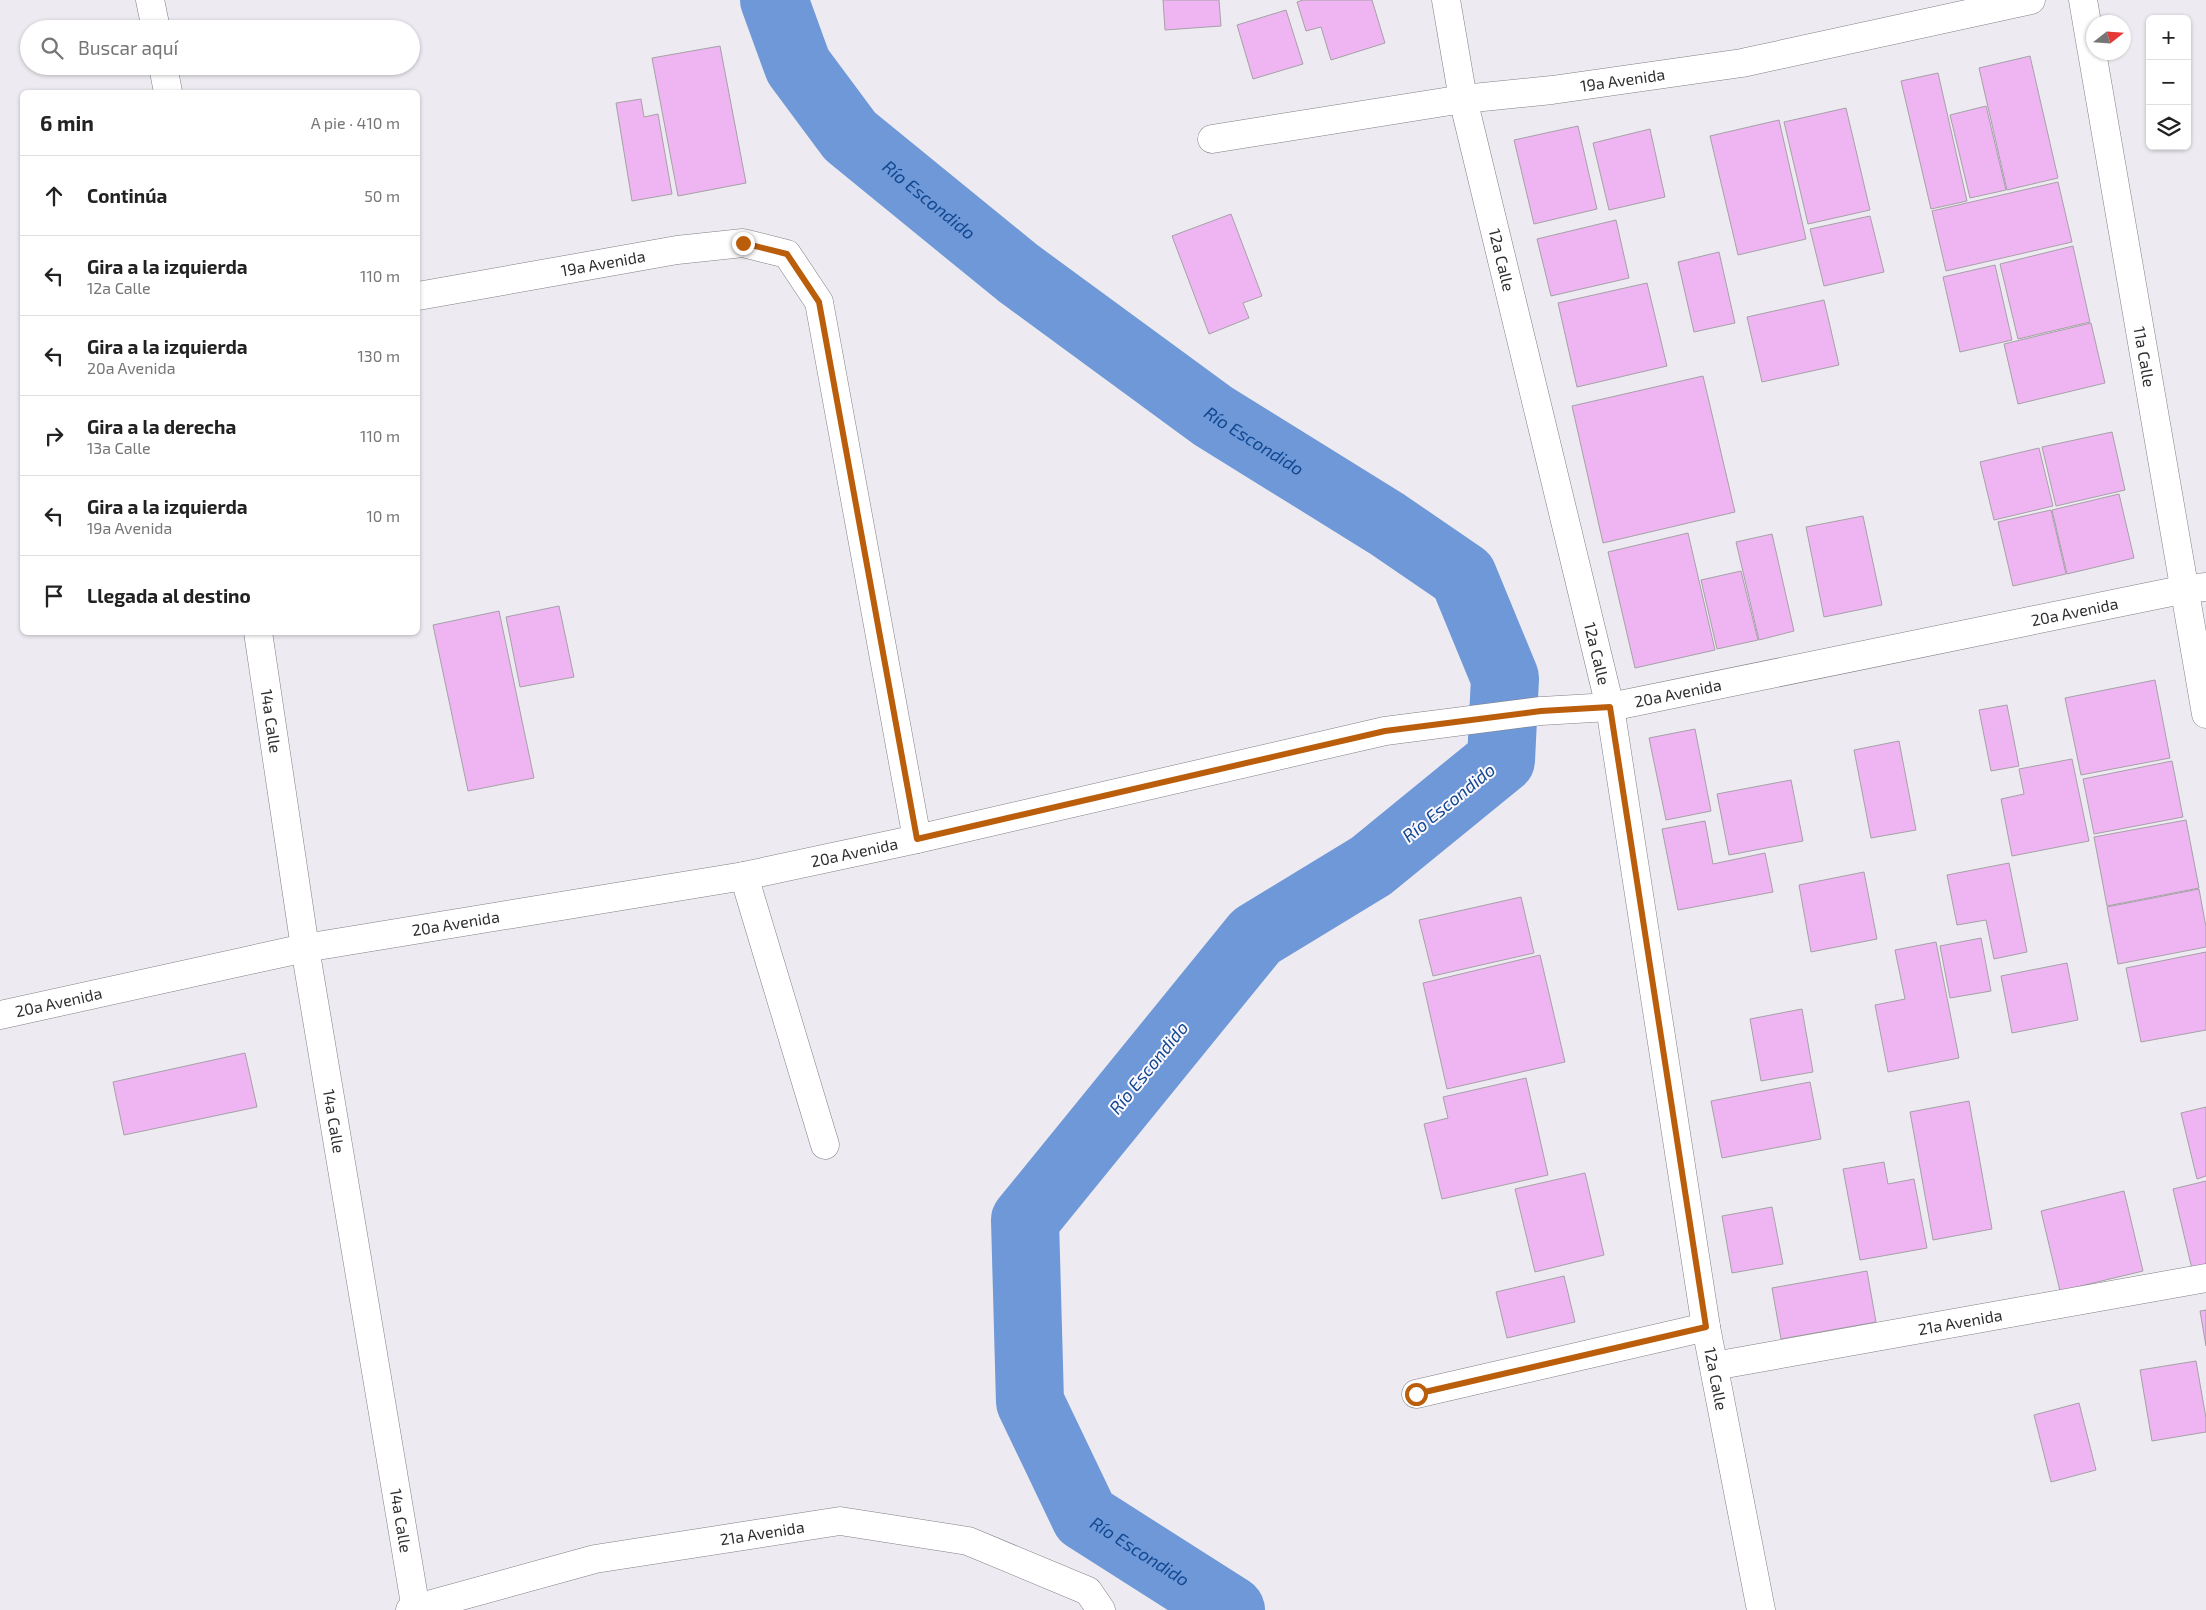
<!DOCTYPE html>
<html lang="es">
<head>
<meta charset="utf-8">
<style>
	body { margin:0; font-family:"Exo 2",sans-serif; background:#f6f6f6; color:#222 }
	.controls { position:absolute; right:15px; top:15px; display:grid; overflow:hidden; border-radius:8px; box-shadow:0 1px 4px #0004 }
	.controls button { width:45px; height:45px; display:grid; place-items:center; padding:0; border:0; border-bottom:1px solid #e0e0e0; background:#fff; color:#222; font:25px sans-serif }
	.compass { position:absolute; left:2086px; top:15px; width:45px; height:45px; border-radius:50%; background:#fff; box-shadow:0 1px 4px #0004; rotate:73deg }
	.stop { position:absolute; width:15px; height:15px; margin:-11px; border:4px solid #bb5e0c; border-radius:50%; background:#fff }
	.stop.end { background:#bb5e0c; border-color:#fff; box-shadow:0 1px 5px #0008 }
	.list { margin:0; padding:0; list-style:none }
	h2 { display:flex; justify-content:space-between; align-items:center; height:65px; margin:0; padding:0 20px; font-size:21px }
	h2 small { font-size:16px; font-weight:400; color:#767676 }
	.list li { display:grid; grid-template-columns:32px 1fr auto; gap:15px; align-items:center; box-sizing:border-box; height:80px; padding:0 20px; border-top:1px solid #e0e0e0 }
	.list b { display:block; font-size:19px; white-space:nowrap }
	.list p { margin:0; font-size:16px; white-space:nowrap; color:#767676 }
	.list em { font-size:16px; font-style:normal; color:#767676 }
	.icon { flex:none; width:28px; height:28px; fill:none; stroke:currentColor; stroke-width:2; stroke-linecap:round; stroke-linejoin:round }
	.map { position:relative; flex:none; width:2206px; height:1610px; overflow:hidden }
	.search { position:absolute; background:#fff; box-shadow:0 1px 4px #0004; left:20px; top:20px; width:400px; height:55px; display:flex; align-items:center; gap:12px; box-sizing:border-box; padding:0 18px; border-radius:28px; color:#767676; font-size:19px }
	.panel { position:absolute; background:#fff; box-shadow:0 1px 4px #0004; left:20px; top:90px; width:400px; height:545px; border-radius:8px }
	.map>svg:first-child { display:block }
	.lines { fill:none; stroke-linecap:round; stroke-linejoin:round }
	.river { stroke:#6e98d7; stroke-width:68 }
	.building { fill:#efb5f3; stroke:#a5a1a6 }
	.minor-casing { stroke:#817f85; stroke-width:29 }
	.minor { stroke:#fff; stroke-width:28 }
	.route { stroke:#bb5e0c; stroke-width:6 }
	.labels { text-anchor:middle; stroke-width:4; stroke-linejoin:round; paint-order:stroke }
	.street-label { font-size:16px; fill:#2f2e30; stroke:#faf8fe }
	.water-label { font-size:18px; font-style:italic; fill:#124892; stroke:#faf8fe }
</style>
</head>
<body>
<div class="map">
<svg width="2206" height="1610" viewBox="0 0 2206 1610">
	<rect width="100%" height="100%" fill="#edebf1"/>
	<g class="lines">
		<path class="river" id="s1" d="M774 0 798 66 850 136 1018 273 1213 416 1387 524 1463 576 1505 678 1501 760 1371 866 1256 936 1025 1220 1030 1402 1085 1517 1231 1610"/>
	</g>
	<g class="building">
		<path d="M1163 0H1219L1221 26 1165 30Z"/>
		<path d="M1303 0H1372L1385 43 1331 60 1321 27 1306 31 1297 2Z"/>
		<path d="M1286 10 1303 64 1253 79 1237 25Z"/>
		<path d="M720 46 746 183 678 196 652 58Z"/>
		<path d="M2030 56 2058 178 2007 190 1979 68Z"/>
		<path d="M1938 73 1967 201 1931 209 1901 81Z"/>
		<path d="M641 99 644 117 658 114 672 194 632 201 616 103Z"/>
		<path d="M1986 106 2006 190 1970 198 1950 115Z"/>
		<path d="M1846 108 1870 210 1808 224 1784 122Z"/>
		<path d="M1779 120 1806 239 1738 255 1710 136Z"/>
		<path d="M1578 126 1597 209 1534 224 1514 140Z"/>
		<path d="M1650 129 1665 197 1609 210 1593 143Z"/>
		<path d="M2058 182 2072 242 1946 271 1932 211Z"/>
		<path d="M1231 214 1262 296 1243 303 1249 318 1209 334 1172 236Z"/>
		<path d="M1870 216 1884 272 1824 286 1810 229Z"/>
		<path d="M1616 220 1629 278 1551 296 1537 239Z"/>
		<path d="M2073 246 2090 322 2018 339 2000 264Z"/>
		<path d="M1719 252 1735 323 1694 332 1678 262Z"/>
		<path d="M1995 265 2012 340 1960 352 1943 277Z"/>
		<path d="M1647 283 1667 366 1577 387 1558 303Z"/>
		<path d="M1824 300 1839 365 1762 382 1747 317Z"/>
		<path d="M2091 323 2105 383 2018 404 2004 344Z"/>
		<path d="M1703 376 1735 512 1603 543 1572 406Z"/>
		<path d="M2112 432 2125 490 2056 506 2042 447Z"/>
		<path d="M2039 448 2053 506 1994 520 1980 462Z"/>
		<path d="M2119 494 2134 558 2067 574 2052 510Z"/>
		<path d="M2051 510 2066 574 2013 586 1998 522Z"/>
		<path d="M1863 516 1882 605 1824 617 1806 527Z"/>
		<path d="M1688 533 1715 650 1635 668 1608 552Z"/>
		<path d="M1772 534 1794 631 1759 640 1736 542Z"/>
		<path d="M1741 571 1758 640 1717 649 1701 580Z"/>
		<path d="M559 606 574 677 520 687 506 617Z"/>
		<path d="M499 611 534 778 468 791 433 625Z"/>
		<path d="M2155 680 2170 758 2081 775 2065 698Z"/>
		<path d="M2007 705 2019 766 1991 771 1979 710Z"/>
		<path d="M1695 729 1711 811 1666 820 1649 738Z"/>
		<path d="M1899 741 1916 830 1871 838 1854 750Z"/>
		<path d="M2072 759 2089 841 2012 856 2001 799 2024 794 2019 769Z"/>
		<path d="M2172 761 2183 817 2094 834 2083 779Z"/>
		<path d="M1791 780 1803 841 1729 855 1717 794Z"/>
		<path d="M2186 820 2199 888 2107 906 2094 837Z"/>
		<path d="M1705 821 1713 864 1765 853 1773 892 1678 910 1662 829Z"/>
		<path d="M2009 863 2027 952 1994 959 1986 920 1957 925 1947 875Z"/>
		<path d="M1864 872 1877 939 1811 952 1799 885Z"/>
		<path d="M2199 889 2206 927V947L2118 964 2107 907Z"/>
		<path d="M1521 897 1534 953 1433 976 1419 920Z"/>
		<path d="M1981 938 1991 991 1950 998 1940 946Z"/>
		<path d="M1936 942 1959 1058 1888 1072 1875 1005 1905 999 1895 950Z"/>
		<path d="M2206 952V1030L2141 1042 2126 968Z"/>
		<path d="M1540 955 1565 1062 1447 1089 1423 983Z"/>
		<path d="M2067 963 2078 1020 2012 1033 2001 976Z"/>
		<path d="M1802 1009 1813 1072 1761 1081 1750 1019Z"/>
		<path d="M245 1053 257 1107 124 1135 113 1082Z"/>
		<path d="M1526 1078 1548 1175 1442 1199 1424 1124 1448 1118 1443 1097Z"/>
		<path d="M1810 1082 1821 1139 1722 1158 1711 1101Z"/>
		<path d="M1969 1101 1992 1229 1933 1240 1910 1112Z"/>
		<path d="M2206 1107V1176L2197 1179 2181 1113Z"/>
		<path d="M1884 1162 1888 1184 1914 1179 1927 1248 1860 1260 1843 1169Z"/>
		<path d="M1585 1173 1604 1255 1535 1272 1515 1189Z"/>
		<path d="M2206 1181V1266L2192 1269 2173 1189Z"/>
		<path d="M2124 1191 2143 1271 2060 1291 2041 1211Z"/>
		<path d="M1772 1207 1783 1264 1732 1273 1722 1216Z"/>
		<path d="M1867 1271 1876 1322 1781 1339 1772 1288Z"/>
		<path d="M1564 1276 1575 1322 1507 1338 1496 1292Z"/>
		<path d="M2206 1310V1346L2200 1311Z"/>
		<path d="M2196 1361 2206 1418V1432L2152 1441 2140 1370Z"/>
		<path d="M2079 1403 2096 1470 2051 1482 2034 1415Z"/>
	</g>
	<g class="lines">
		<g class="minor-casing">
			<g id="minor">
				<path d="M150 0 156 29"/>
				<path id="s2" d="M1446 0 1463 99 1610 707 1706 1327 1761 1610"/>
				<path id="s3" d="M2083 0 2206 714"/>
				<path d="M163 66 168 92"/>
				<path id="s4" d="M1212 139 1463 99 1552 90 1742 63 2031 0"/>
				<path id="s5" d="M418 296 677 250 743 243 787 254 819 302 917 839"/>
				<path id="s6" d="M258 632 305 948 416 1610"/>
				<path d="M744 876 825 1145"/>
				<path id="s7" d="M0 1015 305 948 744 876 917 839 1385 731 1541 711 1610 707 2186 589 2206 587"/>
				<path id="s8" d="M1714 1366 2206 1278"/>
				<path d="M1416 1394 1706 1327"/>
				<path id="s9" d="M410 1610 595 1559 840 1521 968 1541 1088 1591 1101 1610"/>
			</g>
		</g>
		<use href="#minor" class="minor"/>
	</g>
	<g class="lines">
		<path class="route" d="M743 243 787 254 819 302 917 839 1385 731 1541 711 1610 707 1706 1327 1416 1394"/>
	</g>
	<g class="labels">
		<g class="street-label">
			<text dy="6" stroke="none"><textPath href="#s4" startOffset="415">19a Avenida</textPath></text>
			<text dy="6" stroke="none"><textPath href="#s2" startOffset="266">12a Calle</textPath></text>
			<text dy="6" stroke="none"><textPath href="#s5" startOffset="188">19a Avenida</textPath></text>
			<text dy="6" stroke="none"><textPath href="#s3" startOffset="362">11a Calle</textPath></text>
			<text dy="6" stroke="none"><textPath href="#s7" startOffset="2115">20a Avenida</textPath></text>
			<text dy="6" stroke="none"><textPath href="#s2" startOffset="671">12a Calle</textPath></text>
			<text dy="6" stroke="none"><textPath href="#s7" startOffset="1710">20a Avenida</textPath></text>
			<text dy="6" stroke="none"><textPath href="#s6" startOffset="90">14a Calle</textPath></text>
			<text dy="6" stroke="none"><textPath href="#s7" startOffset="870">20a Avenida</textPath></text>
			<text dy="6" stroke="none"><textPath href="#s7" startOffset="465">20a Avenida</textPath></text>
			<text dy="6" stroke="none"><textPath href="#s7" startOffset="60">20a Avenida</textPath></text>
			<text dy="6" stroke="none"><textPath href="#s6" startOffset="495">14a Calle</textPath></text>
			<text dy="6" stroke="none"><textPath href="#s8" startOffset="250">21a Avenida</textPath></text>
			<text dy="6" stroke="none"><textPath href="#s2" startOffset="1406">12a Calle</textPath></text>
			<text dy="6" stroke="none"><textPath href="#s6" startOffset="900">14a Calle</textPath></text>
			<text dy="6" stroke="none"><textPath href="#s9" startOffset="361">21a Avenida</textPath></text>
		</g>
		<g class="water-label">
			<text dy="6" stroke="none"><textPath href="#s1" startOffset="259">Río Escondido</textPath></text>
			<text dy="6" stroke="none"><textPath href="#s1" startOffset="664">Río Escondido</textPath></text>
			<text transform="translate(1449 803) rotate(-39)" y="6">Río Escondido</text>
			<text transform="translate(1149 1068) rotate(-51)" y="6">Río Escondido</text>
			<text dy="6" stroke="none"><textPath href="#s1" startOffset="2148">Río Escondido</textPath></text>
		</g>
	</g>
</svg>
<div class="controls">
<button>+</button>
<button>−</button>
<button><svg class="icon" aria-label="layers" viewBox="0 0 24 24"><path d="M12 4l9 5-9 5-9-5zM3 14l9 5 9-5"/></svg></button>
</div>
<svg class="compass" viewBox="-18 -18 36 36"><path d="M0-13l5 13h-10z" fill="#e53935"/><path d="M0 13l5-13h-10z" fill="#767676"/></svg>
<div class="stop" style="left:1416px;top:1394px"></div>
<div class="stop end" style="left:743px;top:243px"></div>
<div class="search"><svg class="icon" aria-label="search" viewBox="0 0 24 24"><circle cx="10" cy="10" r="6"/><path d="M15 15l6 6"/></svg>Buscar aquí</div>
<section class="panel">
<h2>6 min<small>A pie · 410 m</small></h2>
<ul class="list">
<li><svg class="icon" aria-label="ahead" viewBox="0 0 24 24"><path d="M12 20V5M6 11l6-6 6 6"/></svg><div><b>Continúa</b></div><em>50 m</em></li>
<li><svg class="icon" aria-label="left" viewBox="0 0 24 24"><path d="M17 20v-9H6M10 6l-5 5 5 5"/></svg><div><b>Gira a la izquierda</b><p>12a Calle</p></div><em>110 m</em></li>
<li><svg class="icon" aria-label="left" viewBox="0 0 24 24"><path d="M17 20v-9H6M10 6l-5 5 5 5"/></svg><div><b>Gira a la izquierda</b><p>20a Avenida</p></div><em>130 m</em></li>
<li><svg class="icon" aria-label="right" viewBox="0 0 24 24"><path d="M7 20v-9h11M14 6l5 5-5 5"/></svg><div><b>Gira a la derecha</b><p>13a Calle</p></div><em>110 m</em></li>
<li><svg class="icon" aria-label="left" viewBox="0 0 24 24"><path d="M17 20v-9H6M10 6l-5 5 5 5"/></svg><div><b>Gira a la izquierda</b><p>19a Avenida</p></div><em>10 m</em></li>
<li><svg class="icon" aria-label="arrive" viewBox="0 0 24 24"><path d="M6 21V4h12l-3 4 3 4H6"/></svg><div><b>Llegada al destino</b></div></li>
</ul>
</section>
</div>
</body>
</html>
